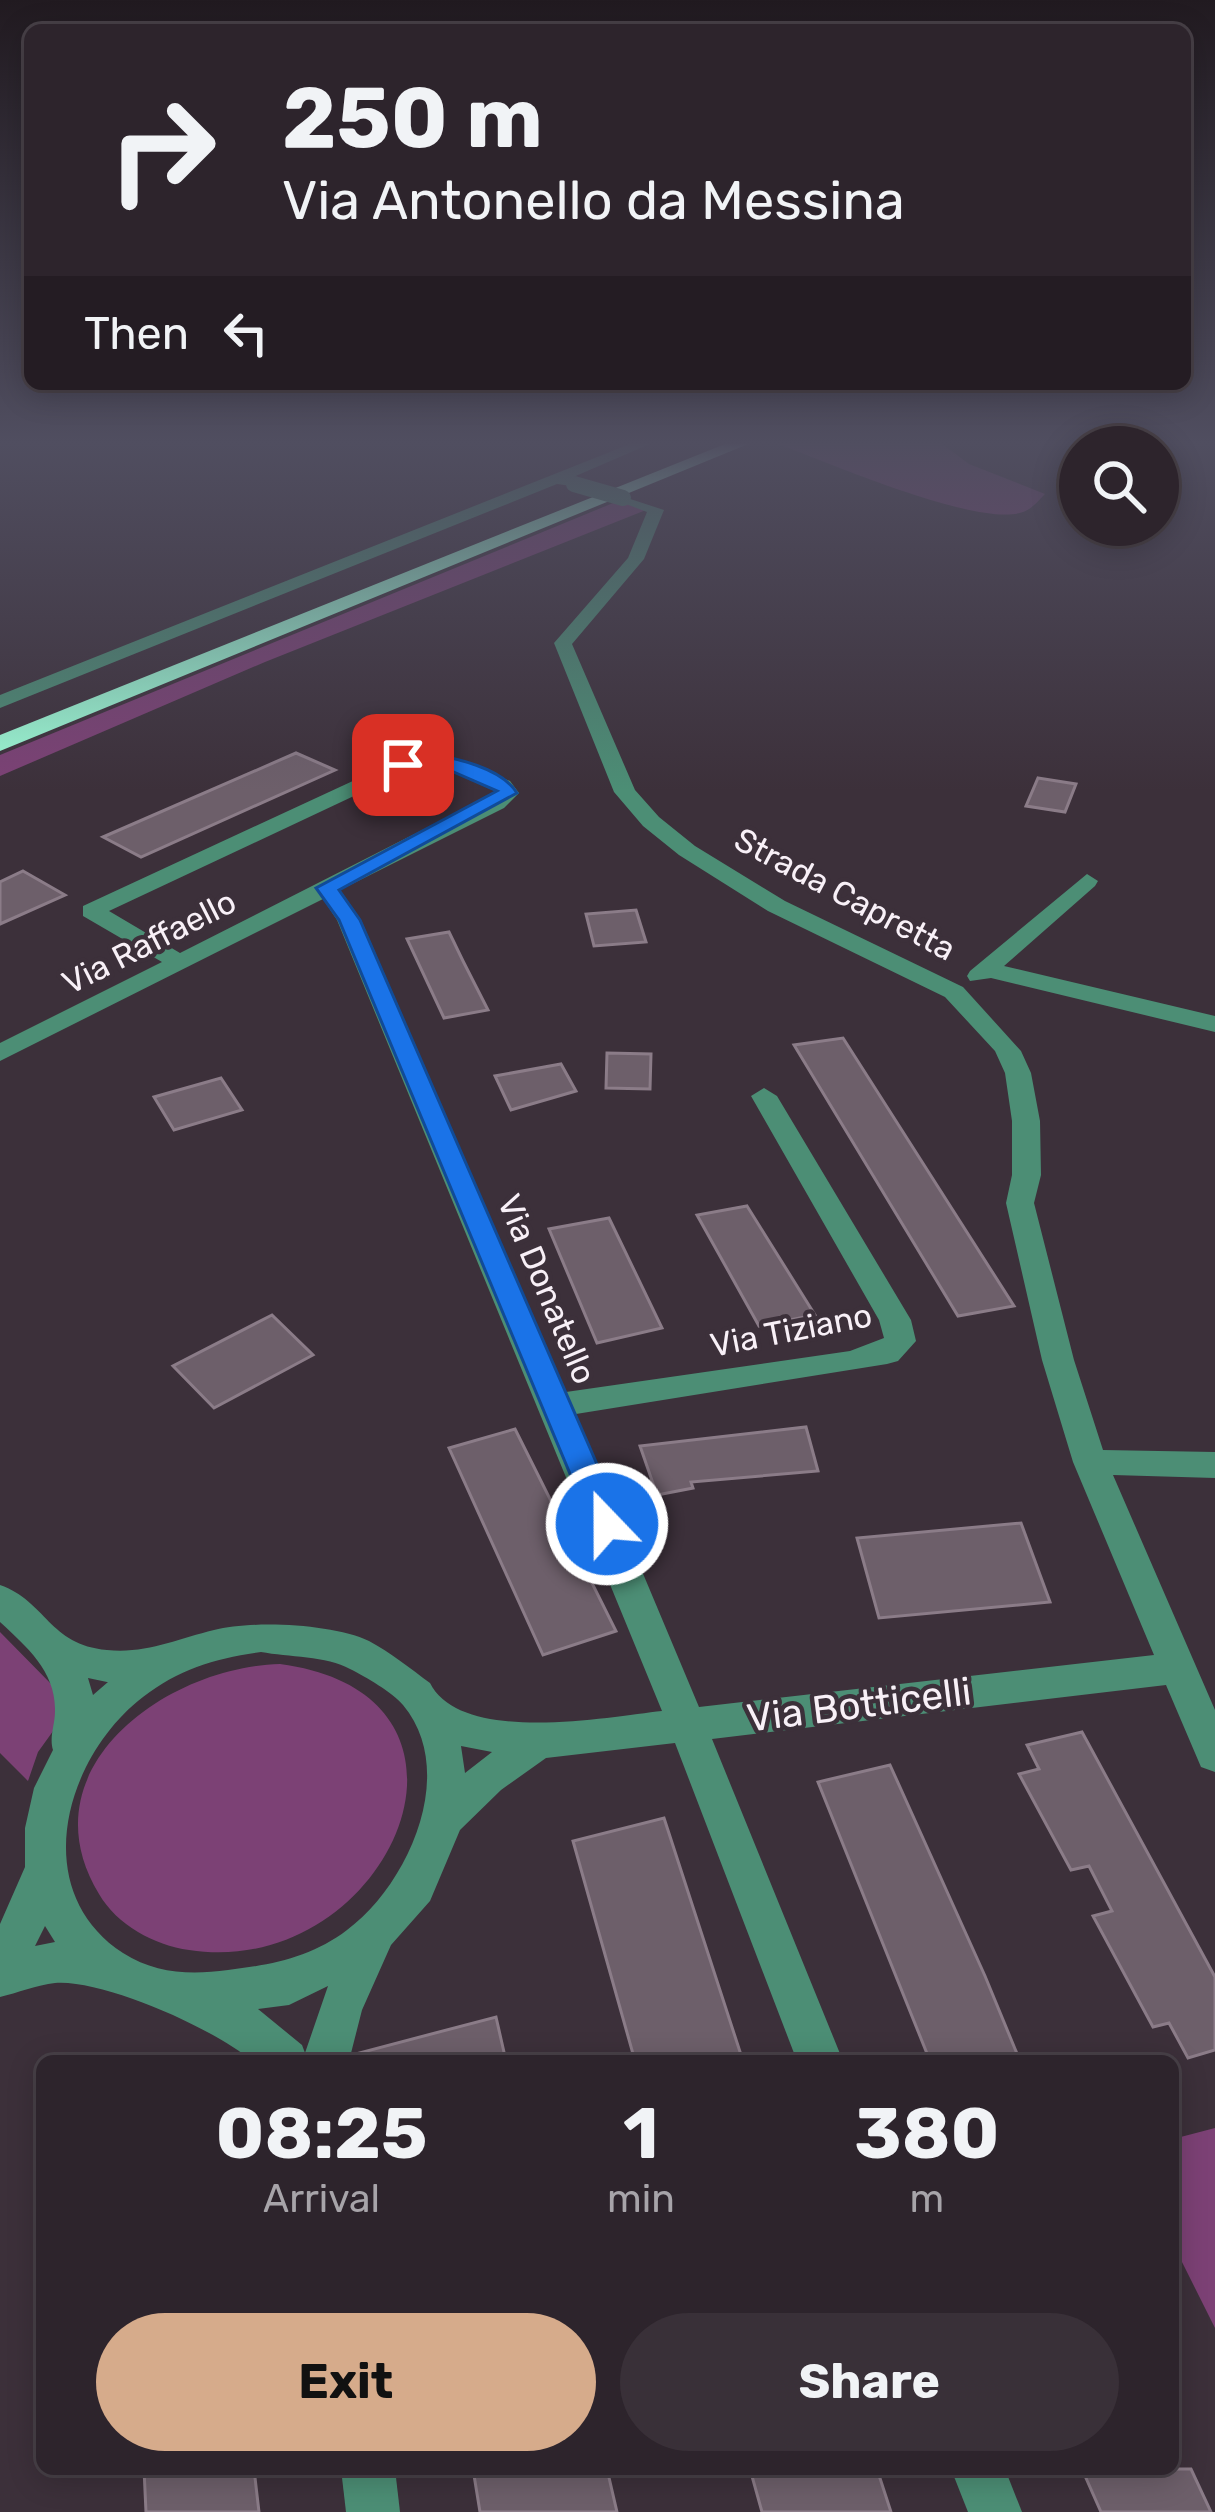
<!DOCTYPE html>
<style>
:root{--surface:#2d242c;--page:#393038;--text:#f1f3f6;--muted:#a7a4a9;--line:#484148;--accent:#d6ab8b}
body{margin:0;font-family:Rubik,sans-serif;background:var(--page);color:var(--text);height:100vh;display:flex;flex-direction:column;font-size:45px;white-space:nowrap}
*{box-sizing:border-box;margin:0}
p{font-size:39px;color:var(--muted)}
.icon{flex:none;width:66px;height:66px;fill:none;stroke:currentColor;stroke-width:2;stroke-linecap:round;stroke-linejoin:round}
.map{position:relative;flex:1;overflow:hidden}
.panel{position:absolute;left:36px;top:2055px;width:1143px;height:420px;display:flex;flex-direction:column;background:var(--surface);border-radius:18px;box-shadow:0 6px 30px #0003,0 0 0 3px var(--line)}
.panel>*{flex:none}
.top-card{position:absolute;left:24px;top:24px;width:1167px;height:366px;border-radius:18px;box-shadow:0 6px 30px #0003,0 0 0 3px var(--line);background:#2d242c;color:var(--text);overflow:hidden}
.buttons{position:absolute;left:1059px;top:426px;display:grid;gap:24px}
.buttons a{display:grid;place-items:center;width:120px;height:120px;border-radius:50%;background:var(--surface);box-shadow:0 6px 30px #0003,0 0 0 3px var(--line);font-size:60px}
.pin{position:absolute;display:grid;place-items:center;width:102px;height:102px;color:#fff;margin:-51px;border-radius:24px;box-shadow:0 6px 18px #0006}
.me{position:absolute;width:132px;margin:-66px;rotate:338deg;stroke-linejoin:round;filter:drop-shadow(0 0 9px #0008)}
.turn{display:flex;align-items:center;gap:42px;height:252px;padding:0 60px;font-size:54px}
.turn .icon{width:156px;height:156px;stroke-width:2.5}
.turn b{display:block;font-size:84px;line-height:102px}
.then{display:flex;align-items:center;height:114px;padding:0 60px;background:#0003;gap:24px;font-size:45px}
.eta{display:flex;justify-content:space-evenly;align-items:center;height:204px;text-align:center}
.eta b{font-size:72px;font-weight:700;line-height:84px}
.button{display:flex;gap:24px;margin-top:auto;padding:24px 60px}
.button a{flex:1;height:138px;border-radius:72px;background:var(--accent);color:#111;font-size:48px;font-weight:700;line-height:138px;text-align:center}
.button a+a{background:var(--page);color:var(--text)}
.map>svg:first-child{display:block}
.green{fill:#7c4175}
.building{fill:#6d5f6a;stroke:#8b7c88;stroke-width:3}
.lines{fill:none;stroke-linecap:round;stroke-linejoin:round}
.minor{fill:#4c8e75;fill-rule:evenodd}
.highway{fill:#9efed8;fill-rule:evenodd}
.minor-bridge{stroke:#4c8e75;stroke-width:16}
.route{fill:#1a73e8;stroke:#114b97;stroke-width:3}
.labels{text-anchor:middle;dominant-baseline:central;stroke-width:9;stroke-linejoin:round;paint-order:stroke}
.street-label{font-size:33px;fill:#f8f0f7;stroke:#3c303a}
.near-street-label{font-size:39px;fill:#f8f0f7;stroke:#3c303a}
</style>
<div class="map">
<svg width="1215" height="2512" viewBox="0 0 1215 2512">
<rect width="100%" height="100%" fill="#3c303a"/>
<!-- green -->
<g class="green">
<path d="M768,440H937L969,464L1045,494C1039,500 1032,509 1023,512C979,529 817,458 768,440Z"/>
<path d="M618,501L646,510L265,662L0,776V755Z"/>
<path d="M0,1632L56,1689V1727L38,1752L28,1781L0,1753Z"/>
<path d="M280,1664C516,1695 387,1981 189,1950C154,1945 117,1925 99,1894C24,1770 165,1667 280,1664Z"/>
<path d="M1215,2128V2328L1173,2244V2139Z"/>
</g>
<!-- building -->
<g class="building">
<path d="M296,753L335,770L141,857L103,837Z"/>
<path d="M1038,778L1076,784L1065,812L1026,806Z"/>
<path d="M23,871L65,895L0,924V882Z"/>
<path d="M636,910L646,942L594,946L586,914Z"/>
<path d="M449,932L463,961L488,1010L444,1018L407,939Z"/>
<path d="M843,1038L1014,1306L958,1316L794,1045Z"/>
<path d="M607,1053L651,1054L650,1089L606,1088Z"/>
<path d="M561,1064L576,1091L511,1110L495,1076Z"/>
<path d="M221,1078L242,1110L174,1130L154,1097Z"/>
<path d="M747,1206L815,1315L759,1326L697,1215Z"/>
<path d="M609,1218L662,1328L597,1343L549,1229Z"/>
<path d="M272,1315L313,1355L214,1408L173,1366Z"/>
<path d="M806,1427L818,1471L691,1482L693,1488L657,1495L640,1446Z"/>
<path d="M515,1429L616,1631L543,1655L449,1448Z"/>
<path d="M1021,1523L1050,1602L879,1618L857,1538Z"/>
<path d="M1082,1732L1215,1977V2050L1188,2058L1169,2023L1153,2027L1093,1916L1112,1911L1089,1866L1071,1870L1019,1774L1039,1769L1027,1745Z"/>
<path d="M890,1765L985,1976L1020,2061H930L818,1782Z"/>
<path d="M664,1818L743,2061H635L573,1841Z"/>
<path d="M496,2017L506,2061H360L359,2053Z"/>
<path d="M144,2469H254L259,2512H146Z"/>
<path d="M473,2469H607L617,2512H480Z"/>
<path d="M750,2469H877L891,2512H762Z"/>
<path d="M1082,2469H1191L1211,2512H1101Z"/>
</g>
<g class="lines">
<!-- minor -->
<g class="minor">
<path d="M640,440H659L571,478L579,481V487L557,484L0,708V695Z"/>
<path d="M618,495L664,510L644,559L572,644L635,790L659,817L695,846L785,901L963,987L1021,1051L1031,1073L1040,1121L1041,1175L1034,1203L1074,1360L1103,1450L1215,1452V1478L1113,1475L1215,1710V1772L1201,1767L1166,1685L712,1739L843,2061H797L675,1743L546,1758L501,1790L460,1830L430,1901L391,1945L362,2010L349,2061H252C215,2029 103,1979 55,1983C37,1985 17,1993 0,1997V1924L25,1867V1828L34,1788L53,1750C49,1737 55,1725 55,1711C56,1672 27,1647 0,1622V1585C46,1601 49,1645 107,1650C146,1654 177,1639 214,1630C253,1620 333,1624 369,1641C390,1652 411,1669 430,1683C461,1745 607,1717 662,1711L337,920L323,899L0,1061V1043L162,962L83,916V906L396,761L453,758L510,781L519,793L504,808L340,890L361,920L566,1392L850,1351L884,1338L879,1320L751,1096L764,1088L777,1096L911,1320L916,1341L898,1361L887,1364L576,1414L699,1707L1154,1655L1073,1462L1042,1360L1006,1203L1012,1175V1121L1005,1073L995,1051L945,997L768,911L679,855L643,826L614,792L554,643L628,558L647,512L618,501ZM444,768L497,792L180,953L109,911L407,771ZM261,1652C288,1657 327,1656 350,1669C366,1677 392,1692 403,1705C459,1772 408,1885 347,1930C312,1957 271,1965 228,1970C191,1975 156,1974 123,1953C27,1890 65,1757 143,1697C179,1669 217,1658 261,1652ZM88,1678L107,1682H108L93,1695ZM461,1746L492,1752L465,1773ZM45,1926L55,1942L35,1946ZM328,1986L305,2053L302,2045L258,2009L289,2005Z"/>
<path d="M1087,874L1098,881L1095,886L1004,966L1215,1016V1032L991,978L970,981L967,976L970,971Z"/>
<path d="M341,2469H395L400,2512H346Z"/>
<path d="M951,2469H1005L1022,2512H968Z"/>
</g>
<!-- highway -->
<path class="highway" d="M735,440H758L0,751V735Z"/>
<!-- minor-bridge -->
<path class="minor-bridge" d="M574,484L623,498"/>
</g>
<!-- sky -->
<linearGradient id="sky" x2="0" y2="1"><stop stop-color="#211a20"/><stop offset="0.56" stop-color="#504e60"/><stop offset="1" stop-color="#504e60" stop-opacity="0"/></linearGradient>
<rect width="1215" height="791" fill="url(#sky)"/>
<!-- route -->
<path class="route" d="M426,754C454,757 502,768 517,793L339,890L360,920L623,1524L618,1533L607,1537L596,1533L591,1524L339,920L316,888L497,791L442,767L403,771L393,765Z"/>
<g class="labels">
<!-- street labels -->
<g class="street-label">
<text transform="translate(845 894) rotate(28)">Strada Capretta</text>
<text transform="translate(149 942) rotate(-27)">Via Raffaello</text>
<text transform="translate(547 1289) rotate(67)">Via Donatello</text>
<text transform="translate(791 1330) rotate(-11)">Via Tiziano</text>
</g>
<!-- near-street labels -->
<g class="near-street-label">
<text transform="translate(859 1705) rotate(-7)">Via Botticelli</text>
</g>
</g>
</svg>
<div class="buttons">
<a><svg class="icon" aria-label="search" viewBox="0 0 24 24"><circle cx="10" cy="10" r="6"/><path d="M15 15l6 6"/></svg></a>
</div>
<div class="pin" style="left:403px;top:765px;background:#d93025"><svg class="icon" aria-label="arrive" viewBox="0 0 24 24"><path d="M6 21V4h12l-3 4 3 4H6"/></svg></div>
<svg class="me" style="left:607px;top:1524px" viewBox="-20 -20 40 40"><circle r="17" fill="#1a73e8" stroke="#fff" stroke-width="3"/><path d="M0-11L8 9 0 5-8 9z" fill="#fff"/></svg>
<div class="top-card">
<div class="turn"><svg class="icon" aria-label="right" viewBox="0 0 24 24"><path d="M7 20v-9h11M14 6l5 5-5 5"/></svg><div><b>250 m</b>Via Antonello da Messina</div></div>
<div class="then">Then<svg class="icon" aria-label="left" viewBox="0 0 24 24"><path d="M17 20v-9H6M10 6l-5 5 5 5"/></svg></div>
</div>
<section class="panel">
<div class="eta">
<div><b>08:25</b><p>Arrival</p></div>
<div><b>1</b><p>min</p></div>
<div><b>380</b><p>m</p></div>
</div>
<div class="button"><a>Exit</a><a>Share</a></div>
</section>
</div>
